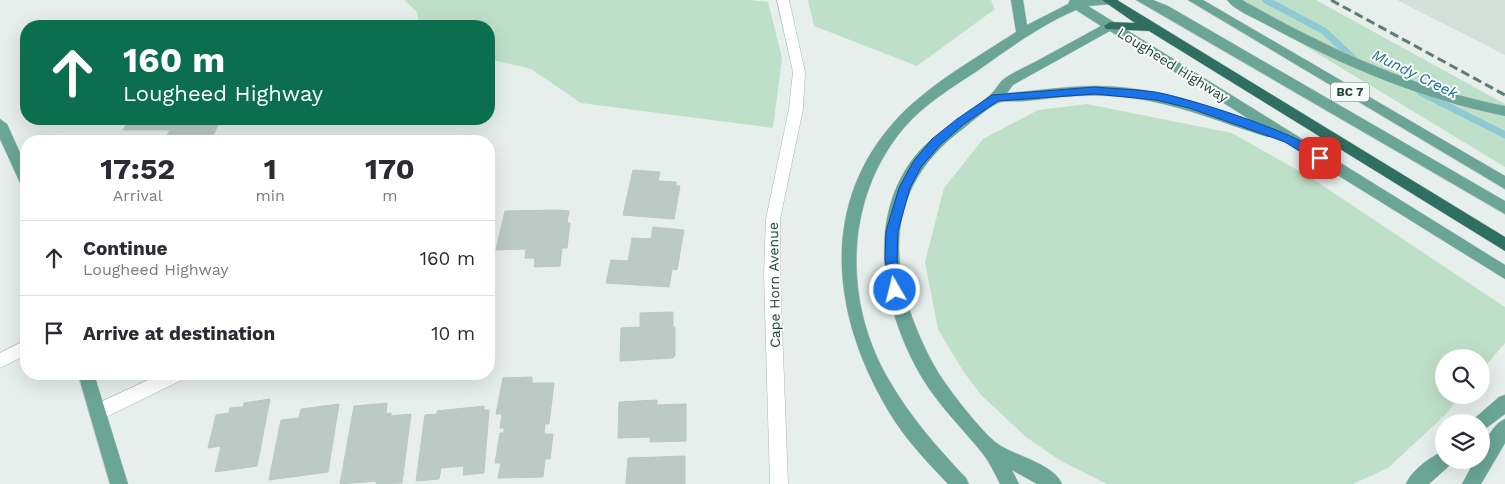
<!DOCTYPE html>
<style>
:root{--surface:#fff;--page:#f7f7f7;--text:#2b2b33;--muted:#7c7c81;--line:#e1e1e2}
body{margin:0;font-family:"Work Sans",sans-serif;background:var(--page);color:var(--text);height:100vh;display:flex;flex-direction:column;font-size:19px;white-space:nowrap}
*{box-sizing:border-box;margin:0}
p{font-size:16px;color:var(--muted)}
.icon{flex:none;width:28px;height:28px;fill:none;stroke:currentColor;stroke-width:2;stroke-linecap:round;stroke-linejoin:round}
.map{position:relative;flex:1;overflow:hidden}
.panel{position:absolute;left:20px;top:135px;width:475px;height:245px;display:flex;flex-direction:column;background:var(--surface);border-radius:20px;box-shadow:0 5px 20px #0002}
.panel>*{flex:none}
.hud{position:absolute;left:20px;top:20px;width:475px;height:105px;border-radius:20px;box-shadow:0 5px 20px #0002;background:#0b6e4f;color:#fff;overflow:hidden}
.tools{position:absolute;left:1435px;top:349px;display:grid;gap:10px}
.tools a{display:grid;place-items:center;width:55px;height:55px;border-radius:50%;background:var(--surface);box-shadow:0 5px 20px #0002;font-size:25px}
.pin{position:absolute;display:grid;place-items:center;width:42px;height:42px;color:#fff;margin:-21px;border-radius:10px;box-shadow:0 2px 8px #0006}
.me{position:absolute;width:55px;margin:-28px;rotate:352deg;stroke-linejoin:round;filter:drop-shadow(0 0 4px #0008)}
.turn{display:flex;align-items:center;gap:18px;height:105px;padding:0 20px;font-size:22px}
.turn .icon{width:65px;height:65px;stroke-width:2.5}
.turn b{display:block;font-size:35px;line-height:42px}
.eta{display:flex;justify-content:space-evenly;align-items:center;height:85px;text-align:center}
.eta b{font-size:30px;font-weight:700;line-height:35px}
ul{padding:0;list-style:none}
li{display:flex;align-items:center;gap:15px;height:75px;padding:0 20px;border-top:1px solid var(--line)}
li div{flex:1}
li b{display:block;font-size:19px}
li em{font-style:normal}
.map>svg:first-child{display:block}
.built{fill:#d4dfda}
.green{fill:#bfe0c8}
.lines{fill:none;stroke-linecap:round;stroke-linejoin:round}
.stream{stroke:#8ec9d4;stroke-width:7}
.building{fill:#bbcac4;stroke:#b8c9c2}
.minor-casing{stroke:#a8b8b2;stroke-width:1}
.major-casing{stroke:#c2cac8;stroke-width:1}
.highway-casing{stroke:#c2cac8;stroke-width:1}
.minor{fill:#fff;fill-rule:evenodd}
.major{fill:#6aa596;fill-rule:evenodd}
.highway{fill:#2f6f62;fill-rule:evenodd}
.rail{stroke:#5f7d75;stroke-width:3;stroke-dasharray:9 4.5;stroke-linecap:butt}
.route{fill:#1a73e8;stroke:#114b97}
.labels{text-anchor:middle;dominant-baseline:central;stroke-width:4;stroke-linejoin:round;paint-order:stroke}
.shield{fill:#f7fbf9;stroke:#637a73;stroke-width:1}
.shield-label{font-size:12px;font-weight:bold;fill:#24423a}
.street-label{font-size:14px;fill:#24423a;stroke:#f7fbf9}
.water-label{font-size:15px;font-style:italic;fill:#1c6f80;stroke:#f7fbf9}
</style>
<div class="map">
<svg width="1505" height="484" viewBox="0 0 1505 484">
<rect width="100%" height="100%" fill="#e6efeb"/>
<!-- built -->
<path class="built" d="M1397,0H1505V55Z"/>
<!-- green -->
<g class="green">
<path d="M404,0H751L768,2L782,58L773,128L581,103L531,69L489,59V26H420L417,12Z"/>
<path d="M808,0H991L995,9L917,66L814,26Z"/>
<path d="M1229,0H1316L1505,104V167Z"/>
<path d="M1087,104L1232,133L1313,179L1505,307V343L1481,371V358H1444V395H1461L1445,415L1388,468L1353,484H1107L1061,461L1026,437L981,395L963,371L938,329L925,262L944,188L983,139L1038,110Z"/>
</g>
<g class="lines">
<!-- stream -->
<g class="stream">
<path d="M1266,0L1324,31L1354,59"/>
<path d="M1420,92L1505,135"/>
</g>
</g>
<!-- building -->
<g class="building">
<path d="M130,119H221L210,141H164L170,130H123Z"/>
<path d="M633,170L660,172L658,181L676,182V186H680L674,219L623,215Z"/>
<path d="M556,210L569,211L567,223H570L567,248H562L560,266L534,267L535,258H525L526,249L496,250L505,211Z"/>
<path d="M653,227L684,230L677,270L672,269L669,287L606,283L611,260L628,261L632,238L651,239Z"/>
<path d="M673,312V327H675V355L673,358L620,361L621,328L640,327V313Z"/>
<path d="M532,377V383H554L549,424H545L544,434H553L550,459H545L543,477L498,478L501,463H495L500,433H504V428H500L502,414H496L503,378Z"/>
<path d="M270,399L257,466L215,472L221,446L208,448L216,415L229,413L230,408L243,407L244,403Z"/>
<path d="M657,400V405L686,404V441L650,442V437L618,438L619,402Z"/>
<path d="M387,403L386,414L391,413V416L411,414L402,483L376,484L377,481L340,484L354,406Z"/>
<path d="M339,404L328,472L269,480L281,420L299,418L301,409Z"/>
<path d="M484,406V410H489L484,473L463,475L464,466L441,468L439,479L416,481L425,415L437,414V411Z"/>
<path d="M685,456V484H626L628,458Z"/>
</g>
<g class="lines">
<!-- minor casing -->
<g class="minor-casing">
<g id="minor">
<path d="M777,0H789L805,72L803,109L780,219V274L788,484H770L764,274L766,219L789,109L793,72Z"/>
<path d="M26,340V355L0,368V353Z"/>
<path d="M161,374H186L184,379L104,418L98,420L92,418L89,412L92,406Z"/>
</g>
</g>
<!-- major casing -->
<g class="major-casing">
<g id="major">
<path d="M1011,0H1023L1027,25L1068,4L1070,0H1119L1113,4L1088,6L1505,265V279L1273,135L1268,137C1215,121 1165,98 1109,96C1081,94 1053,98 1025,101C1017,102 1005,100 998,103C986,109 974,120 964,128C877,191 888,282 935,367C944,384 983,434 998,444C1015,456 1054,464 1062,484H1037L1012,470L1019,484H1000C995,474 990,463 983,454C964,430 941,408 924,381C885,317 864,226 912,160C933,132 965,118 990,95C996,90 999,82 1005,78C1014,72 1025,67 1035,62C1057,50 1079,38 1101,26L1076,10C1041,25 1011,47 980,69C953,87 924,104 903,129C844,200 843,302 889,380C910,417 937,447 966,478L969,484H948C930,465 911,445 896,423C835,329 814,212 894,122C926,86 976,58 1016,32ZM1110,31L1252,121C1202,103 1150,86 1095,86C1066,86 1037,91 1007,93L1013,85Z"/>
<path d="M1136,0H1153L1168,6L1505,201V214Z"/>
<path d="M1188,0H1203L1505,176V189Z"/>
<path d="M1227,0H1242C1326,47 1410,87 1505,106V116C1421,99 1345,67 1269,26C1257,19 1235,11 1227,0Z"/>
<path d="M0,119L7,124L26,166V186L21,185L0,139Z"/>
<path d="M78,374H94L128,484H110Z"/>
<path d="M1505,395V414L1481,432V422H1473L1475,418L1499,397Z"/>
<path d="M1505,419V443L1481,484H1462L1475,460H1481C1481,447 1492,424 1505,419Z"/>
<path d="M1444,451V460H1452L1450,465L1429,484H1406C1411,471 1431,456 1444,451Z"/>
</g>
</g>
<!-- highway casing -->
<g class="highway-casing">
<path id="highway" d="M1102,0H1117L1505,237V251L1149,31L1106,29L1104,26L1110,22L1135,23Z"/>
</g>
<!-- minor -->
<use href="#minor" class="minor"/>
<!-- major -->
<use href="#major" class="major"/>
<!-- highway -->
<use href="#highway" class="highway"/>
<!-- rail -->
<path class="rail" d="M1331,0L1505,95"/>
</g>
<!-- route -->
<path class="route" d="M1095,87C1115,89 1135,89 1155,92C1185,97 1311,136 1325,158L1320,162L1316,161L1285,142L1189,108L1156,100L1095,94L998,101L964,124L940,145L921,167L910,188L898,231L897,260L901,290L895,295L891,294L885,260L886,231L899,188L913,162L932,139L957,119L992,95Z"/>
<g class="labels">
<!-- shield labels -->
<rect class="shield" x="1331" y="82.5" width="38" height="19" rx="4"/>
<g class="shield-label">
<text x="1350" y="92">BC 7</text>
</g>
<!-- street labels -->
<g class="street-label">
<text transform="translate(1173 65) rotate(32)">Lougheed Highway</text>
<text transform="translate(774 285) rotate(-91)">Cape Horn Avenue</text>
</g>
<!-- water labels -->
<g class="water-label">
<text transform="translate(1415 74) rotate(26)">Mundy Creek</text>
</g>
</g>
</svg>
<div class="tools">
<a><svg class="icon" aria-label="search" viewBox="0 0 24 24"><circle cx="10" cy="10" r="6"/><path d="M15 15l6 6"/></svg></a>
<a><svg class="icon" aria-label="layers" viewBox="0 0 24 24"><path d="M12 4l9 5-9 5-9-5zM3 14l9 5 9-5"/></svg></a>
</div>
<div class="pin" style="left:1320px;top:158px;background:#d93025"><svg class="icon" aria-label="arrive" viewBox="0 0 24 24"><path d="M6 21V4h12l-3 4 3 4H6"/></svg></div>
<svg class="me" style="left:895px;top:290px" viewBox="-20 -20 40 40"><circle r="17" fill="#1a73e8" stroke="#fff" stroke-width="3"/><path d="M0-11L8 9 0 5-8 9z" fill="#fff"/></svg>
<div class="hud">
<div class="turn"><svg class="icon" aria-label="ahead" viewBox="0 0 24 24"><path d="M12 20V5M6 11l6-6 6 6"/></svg><div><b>160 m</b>Lougheed Highway</div></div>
</div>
<section class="panel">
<div class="eta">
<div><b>17:52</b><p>Arrival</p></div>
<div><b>1</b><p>min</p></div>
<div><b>170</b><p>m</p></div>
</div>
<ul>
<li><svg class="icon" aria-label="ahead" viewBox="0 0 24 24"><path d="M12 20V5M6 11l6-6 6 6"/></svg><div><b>Continue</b><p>Lougheed Highway</p></div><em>160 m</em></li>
<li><svg class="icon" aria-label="arrive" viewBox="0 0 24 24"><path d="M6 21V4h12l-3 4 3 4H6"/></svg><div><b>Arrive at destination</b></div><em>10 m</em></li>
</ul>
</section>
</div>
